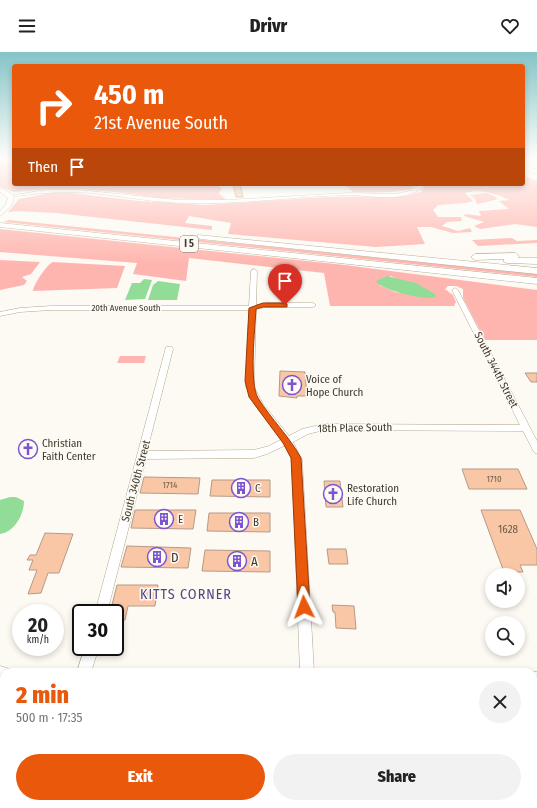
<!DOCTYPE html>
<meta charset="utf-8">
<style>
:root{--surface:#fff;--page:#f2f2f2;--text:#222;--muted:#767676;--accent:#ea580c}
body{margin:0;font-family:"Fira Sans Condensed",sans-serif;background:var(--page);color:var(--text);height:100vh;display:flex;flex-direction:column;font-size:15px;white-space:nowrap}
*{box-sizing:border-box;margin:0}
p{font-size:13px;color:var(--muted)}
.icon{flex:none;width:22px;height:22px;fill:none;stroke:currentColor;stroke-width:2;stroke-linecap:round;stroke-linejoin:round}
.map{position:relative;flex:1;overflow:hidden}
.side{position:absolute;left:0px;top:616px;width:537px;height:140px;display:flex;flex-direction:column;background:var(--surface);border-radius:12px 12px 0 0;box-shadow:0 2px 6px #0003}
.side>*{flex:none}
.banner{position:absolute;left:12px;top:12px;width:513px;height:122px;border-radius:4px;box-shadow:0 2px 6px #0003;background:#ea580c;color:#fff;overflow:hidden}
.fabs{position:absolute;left:485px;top:516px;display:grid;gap:8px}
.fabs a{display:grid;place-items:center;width:40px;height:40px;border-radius:50%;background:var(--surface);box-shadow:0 2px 6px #0003;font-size:20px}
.speed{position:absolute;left:12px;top:552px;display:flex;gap:8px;font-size:20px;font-weight:700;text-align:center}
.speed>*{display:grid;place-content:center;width:52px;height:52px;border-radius:50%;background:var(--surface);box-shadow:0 2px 6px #0003;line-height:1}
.speed small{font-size:10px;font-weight:400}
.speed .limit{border:2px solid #111;border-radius:6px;background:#fff;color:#111}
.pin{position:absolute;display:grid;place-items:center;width:34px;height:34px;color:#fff;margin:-41px -17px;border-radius:50% 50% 50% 0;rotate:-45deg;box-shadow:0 0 4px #0007}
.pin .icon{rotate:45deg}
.me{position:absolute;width:44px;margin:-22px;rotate:357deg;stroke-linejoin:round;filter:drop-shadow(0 0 3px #0008)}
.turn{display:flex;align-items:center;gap:14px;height:84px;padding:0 16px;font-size:18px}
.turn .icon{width:52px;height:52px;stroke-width:2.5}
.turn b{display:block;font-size:28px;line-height:34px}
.then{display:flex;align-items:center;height:38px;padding:0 16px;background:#0003;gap:8px;font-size:15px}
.round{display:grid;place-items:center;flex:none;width:42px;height:42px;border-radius:21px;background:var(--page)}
.headline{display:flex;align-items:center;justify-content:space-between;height:68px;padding:0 16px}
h1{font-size:24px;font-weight:800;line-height:30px;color:var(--accent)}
.primary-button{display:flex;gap:8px;margin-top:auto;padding:8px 16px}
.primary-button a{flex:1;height:46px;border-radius:24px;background:var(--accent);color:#fff;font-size:16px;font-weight:800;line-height:46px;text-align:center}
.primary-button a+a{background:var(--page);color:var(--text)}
header{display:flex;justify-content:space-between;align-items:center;height:52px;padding:0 16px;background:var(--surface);font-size:18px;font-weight:800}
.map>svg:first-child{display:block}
.green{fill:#ffb5af;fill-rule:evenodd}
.water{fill:#91dc96}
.building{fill:#fac7a6;stroke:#b69a87}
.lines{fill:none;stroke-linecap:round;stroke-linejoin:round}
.minor-casing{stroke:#b4a689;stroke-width:1}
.major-casing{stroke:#b4a689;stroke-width:1}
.highway-casing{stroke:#b4a689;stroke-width:1}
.minor{fill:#fff;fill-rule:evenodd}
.major{fill:#fff;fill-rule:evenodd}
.highway{fill:#fff;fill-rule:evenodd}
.route{fill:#ea580c;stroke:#983908}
.labels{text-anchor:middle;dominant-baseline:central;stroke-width:3;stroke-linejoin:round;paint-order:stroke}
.far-street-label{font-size:9px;fill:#3f392d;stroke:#fdfaf4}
.number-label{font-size:9px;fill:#6e5c4b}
.shield{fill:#fdfaf4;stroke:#787369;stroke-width:1}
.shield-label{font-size:10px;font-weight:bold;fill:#3f392d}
.street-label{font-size:11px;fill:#3f392d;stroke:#fdfaf4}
.poi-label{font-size:11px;fill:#3f392d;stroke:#fdfaf4;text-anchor:start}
.near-number-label{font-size:11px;fill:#6e5c4b}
.near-poi-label{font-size:13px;fill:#3f392d;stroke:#fdfaf4;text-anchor:start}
.near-neighbourhood-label{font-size:14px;letter-spacing:1px;fill:#544582;stroke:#fdfaf4}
</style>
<header><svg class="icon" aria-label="menu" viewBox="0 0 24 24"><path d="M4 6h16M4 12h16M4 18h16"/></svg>Drivr<svg class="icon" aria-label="heart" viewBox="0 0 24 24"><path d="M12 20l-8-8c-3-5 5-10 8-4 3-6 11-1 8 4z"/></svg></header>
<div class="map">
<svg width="537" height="756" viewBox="0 0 537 756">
<rect width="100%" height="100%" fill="#fdfaf4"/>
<!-- green -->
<g class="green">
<path d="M0,107H14V132H62L85,134L99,132H215L222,136L219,141L226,148L159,146L115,140L78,137H47L14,140L0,135Z"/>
<path d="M523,124L537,129V175L515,172L480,177L474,174L484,170L464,164L465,162L481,164L479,159L509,157L499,149L510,148C496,142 480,136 465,141L473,149L466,151L438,153L433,158L438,165H461L462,169L447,170L442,174L458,179L470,176L472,180L453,181L431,175H417L425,192L376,195L228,182L231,171L189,164L185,171L212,174V178L56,161L20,159L8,160L19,147L50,141H72L139,149L205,153L327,145L405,144L421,140L426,132H523Z"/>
<path d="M344,132H415L412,137C393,141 373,141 353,140Z"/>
<path d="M486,141L494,144L498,147L478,152L476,151V148L470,143Z"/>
<path d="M9,168L537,222V225L3,170Z"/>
<path d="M0,177L345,213L537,238V288H485L463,246V237L456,234H448L445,237L453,243L456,250L454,254H330L324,221L189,206L186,229L133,222L137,211L0,200ZM391,224L397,227L434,246L395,240L379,233Z"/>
<path d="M512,186L517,189L537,188V191L478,194L472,188Z"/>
<path d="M0,208L40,210L31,222L22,225L27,229L24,233L0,238Z"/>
<path d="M53,210L125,214L117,236L33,239C33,233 47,212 53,210Z"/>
<path d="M120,304H146L144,311H117Z"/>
<path d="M0,674L4,675V752H57L56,756H0Z"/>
</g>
<!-- water -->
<g class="water">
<path d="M387,224L416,231L435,242L436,245C425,249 387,239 377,231L376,229Z"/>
<path d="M144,227L152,228L145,247L125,248L132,231H140Z"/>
<path d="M158,229L180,232L177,248H148L153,233Z"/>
<path d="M10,445H16L24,449C24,463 14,480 0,482V448Z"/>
</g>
<!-- building -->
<g class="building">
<path d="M233,132H240L243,145H236Z"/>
<path d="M280,319L305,320L307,344H297V346L279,344Z"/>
<path d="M525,321H537V330H531Z"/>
<path d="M462,417H518L527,437H469Z"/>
<path d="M144,425L200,426L198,442L140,441Z"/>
<path d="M212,428H270V445L210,444Z"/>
<path d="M324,429H340L343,455H326Z"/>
<path d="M135,458H196L193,477L131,476Z"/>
<path d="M481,458H520L537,497V513H520L523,520H504Z"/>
<path d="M209,461H270V480L207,479Z"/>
<path d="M45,481L73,482L59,521H48L41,541L28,542L37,518H29L33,508H27L30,503H36Z"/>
<path d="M127,494L191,496L188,516L121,515Z"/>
<path d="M327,497H346L348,512H329Z"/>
<path d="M205,498L270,499V520L202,519Z"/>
<path d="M117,533H158L155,554H128L125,568H115V561H110Z"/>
<path d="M332,553L354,554L356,577L336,576L335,560H333Z"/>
</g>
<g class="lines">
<!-- minor casing -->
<g class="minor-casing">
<g id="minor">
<path d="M420,132H424V134C404,152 372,143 348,143C295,144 242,153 188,151C155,151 124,144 91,141C64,139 37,141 10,145L8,144L45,138H80L177,148H228L348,141L397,142L413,138Z"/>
<path d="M254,217L257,219L256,253L267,251H313L316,253L313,255H267L256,257L254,335L263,352L289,384L302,377L324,372L520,373L452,238L455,236L458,238L537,389V402L534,400L523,379L324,378L308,382L293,390L302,408L314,620H300L292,408L286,393L267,402L254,406L146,407L107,561H95L166,295H172L173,297L147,399L254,398L269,394L282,387L257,356L246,335L249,258H51L20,260L0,264V260L20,256L51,254H249L251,219Z"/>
<path d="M85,595H99L91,620H77Z"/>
<path d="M138,752H154L153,756H137Z"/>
</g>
</g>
<!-- major casing -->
<g class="major-casing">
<g id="major">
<path d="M0,136L10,141L14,146L11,154L0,164V159L6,152L8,146L0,140Z"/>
<path d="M0,614L10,617L11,620H4V631L0,630Z"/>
<path d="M532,620H537V636H533Z"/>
<path d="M0,644L4,645V663L0,662Z"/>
<path d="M256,752H282L284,756H258Z"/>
<path d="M333,752H359L361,756H335Z"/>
</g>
</g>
<!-- highway casing -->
<g class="highway-casing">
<g id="highway">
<path d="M523,113L537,118V122L523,117Z"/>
<path d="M0,171L537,226V232L0,175Z"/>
<path d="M198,183L537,216V222L201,187L197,185Z"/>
<path d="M515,201L519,204L518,206H537V212L507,211L504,210V207L475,208L471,205L475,202Z"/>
</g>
</g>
<!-- minor -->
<use href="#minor" class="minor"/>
<!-- major -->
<use href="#major" class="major"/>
<!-- highway -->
<use href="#highway" class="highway"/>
</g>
<!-- sky -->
<linearGradient id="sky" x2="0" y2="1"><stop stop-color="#85c4c7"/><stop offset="0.5" stop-color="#fefdfa"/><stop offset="1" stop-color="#fefdfa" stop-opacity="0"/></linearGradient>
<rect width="537" height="213" fill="url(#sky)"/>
<!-- route -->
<path class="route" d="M285,251L287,252V255H263L256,257C255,277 249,330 258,346C271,367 289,384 301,406L310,555L308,560L304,561L300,560L298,555L291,406L283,391L249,345L245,329L249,256L263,251Z"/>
<!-- icons -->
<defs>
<g id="church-ring" transform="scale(1)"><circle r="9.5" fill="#fdfaf4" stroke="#7b56d0" stroke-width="1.5"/><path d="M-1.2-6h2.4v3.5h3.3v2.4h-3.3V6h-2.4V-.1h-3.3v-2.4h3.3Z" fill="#7b56d0"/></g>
<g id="building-ring" transform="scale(1)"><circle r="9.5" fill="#fdfaf4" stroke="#7b56d0" stroke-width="1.5"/><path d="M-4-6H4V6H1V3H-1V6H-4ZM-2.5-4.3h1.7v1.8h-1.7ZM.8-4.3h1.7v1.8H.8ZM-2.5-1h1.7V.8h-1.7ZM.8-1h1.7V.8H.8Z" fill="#7b56d0"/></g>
</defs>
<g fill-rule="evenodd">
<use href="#church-ring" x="292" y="333"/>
<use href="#church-ring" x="28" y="397"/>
<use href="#building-ring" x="241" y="436"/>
<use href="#church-ring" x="333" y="442"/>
<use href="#building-ring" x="164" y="467"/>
<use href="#building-ring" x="239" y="470"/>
<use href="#building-ring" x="157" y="505"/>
<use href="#building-ring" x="237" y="509"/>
</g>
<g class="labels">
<!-- far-street labels -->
<g class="far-street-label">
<text x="126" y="256">20th Avenue South</text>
</g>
<!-- number labels -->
<g class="number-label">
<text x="494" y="427">1710</text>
<text x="170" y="433">1714</text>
</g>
<!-- shield labels -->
<rect class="shield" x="180" y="184" width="18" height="16" rx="3"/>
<g class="shield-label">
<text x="189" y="192">I 5</text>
</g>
<!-- street labels -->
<g class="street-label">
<text transform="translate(496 318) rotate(63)">South 344th Street</text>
<text transform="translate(355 376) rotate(-1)">18th Place South</text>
<text transform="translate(136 429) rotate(-75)">South 340th Street</text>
</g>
<!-- poi labels -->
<g class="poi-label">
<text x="306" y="327">Voice of<tspan x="306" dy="13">Hope Church</tspan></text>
<text x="42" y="391">Christian<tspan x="42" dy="13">Faith Center</tspan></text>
<text x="255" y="436">C</text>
<text x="347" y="436">Restoration<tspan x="347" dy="13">Life Church</tspan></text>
<text x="178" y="467">E</text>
<text x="253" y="470">B</text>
</g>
<!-- near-number labels -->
<g class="near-number-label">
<text x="508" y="477">1628</text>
</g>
<!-- near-poi labels -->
<g class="near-poi-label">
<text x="171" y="505">D</text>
<text x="251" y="509">A</text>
</g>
<!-- near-neighbourhood labels -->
<g class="near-neighbourhood-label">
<text x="186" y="542">KITTS CORNER</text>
</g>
</g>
</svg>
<div class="fabs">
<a><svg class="icon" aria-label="sound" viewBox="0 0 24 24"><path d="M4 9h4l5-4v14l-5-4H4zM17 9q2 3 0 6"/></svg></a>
<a><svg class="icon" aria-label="search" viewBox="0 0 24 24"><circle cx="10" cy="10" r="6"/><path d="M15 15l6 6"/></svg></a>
</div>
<div class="speed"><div>20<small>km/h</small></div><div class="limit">30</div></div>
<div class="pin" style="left:285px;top:253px;background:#d93025"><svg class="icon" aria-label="arrive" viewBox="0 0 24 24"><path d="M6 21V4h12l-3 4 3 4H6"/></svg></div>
<svg class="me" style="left:304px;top:555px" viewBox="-20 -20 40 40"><path d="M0-17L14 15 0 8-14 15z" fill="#ea580c" stroke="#fff" stroke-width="4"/></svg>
<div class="banner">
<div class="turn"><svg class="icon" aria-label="right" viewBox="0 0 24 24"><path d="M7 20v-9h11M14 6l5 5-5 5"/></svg><div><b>450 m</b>21st Avenue South</div></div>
<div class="then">Then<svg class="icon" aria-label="arrive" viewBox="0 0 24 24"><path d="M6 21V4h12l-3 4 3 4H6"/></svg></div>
</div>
<section class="side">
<div class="headline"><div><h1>2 min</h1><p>500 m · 17:35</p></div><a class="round"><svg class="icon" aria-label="close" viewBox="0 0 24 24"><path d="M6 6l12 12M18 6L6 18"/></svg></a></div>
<div class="primary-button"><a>Exit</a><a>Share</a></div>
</section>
</div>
